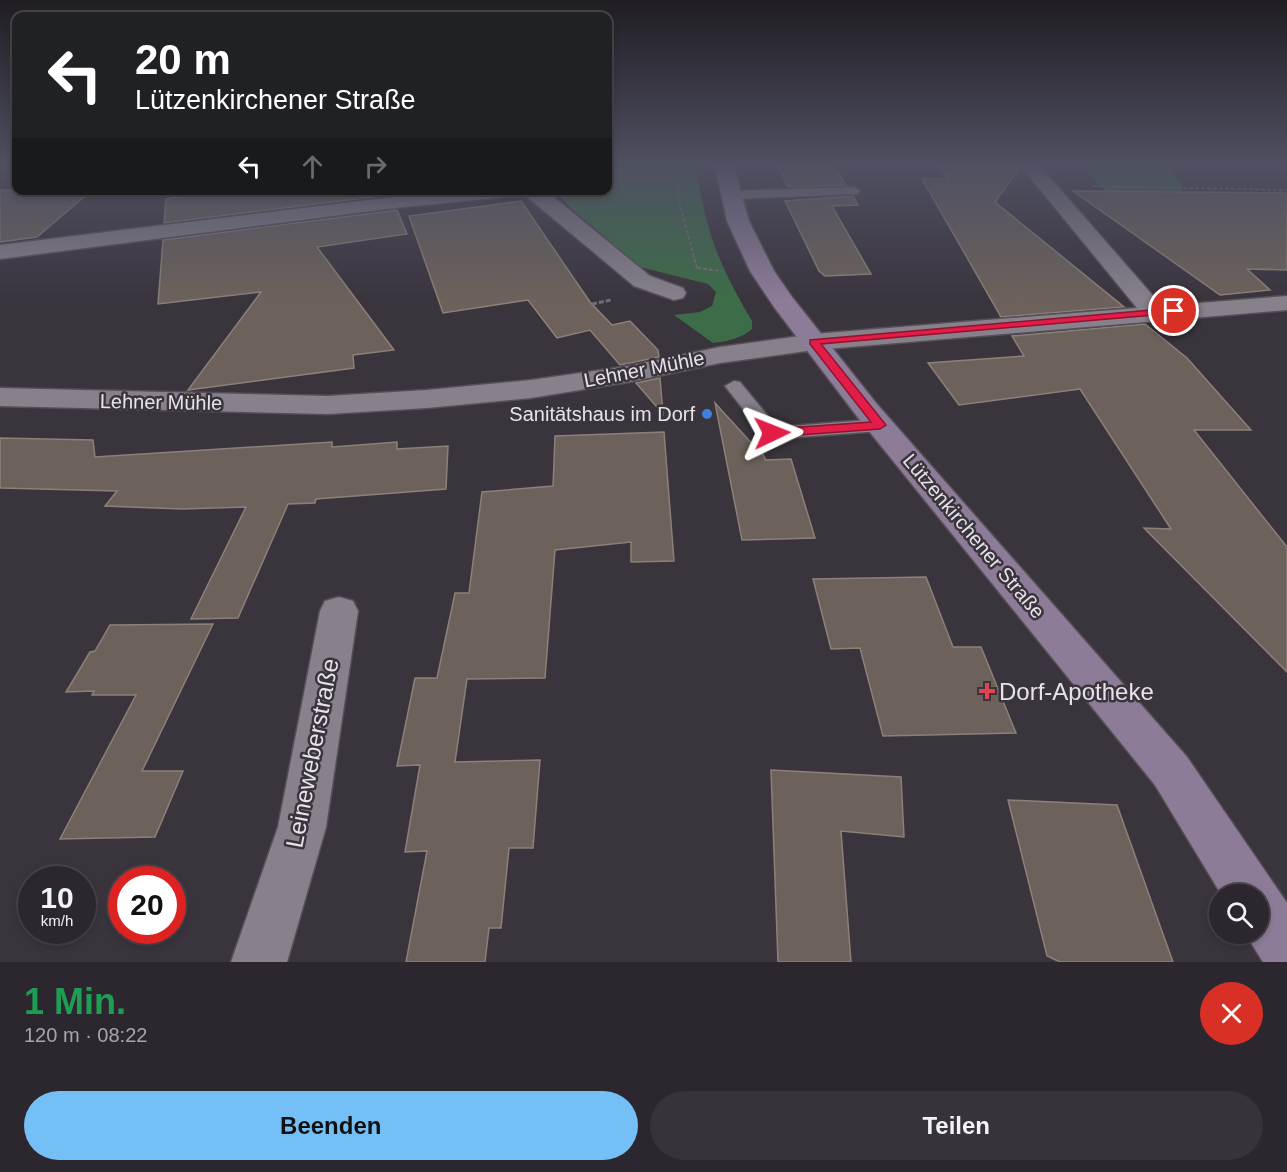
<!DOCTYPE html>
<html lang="de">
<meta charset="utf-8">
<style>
:root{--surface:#2c272e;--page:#38333a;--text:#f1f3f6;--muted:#a6a5aa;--line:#48444a;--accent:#74c0f6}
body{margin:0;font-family:Arial,sans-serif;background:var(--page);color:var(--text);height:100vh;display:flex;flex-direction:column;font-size:22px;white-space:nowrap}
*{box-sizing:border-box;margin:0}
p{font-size:20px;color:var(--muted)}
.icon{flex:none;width:33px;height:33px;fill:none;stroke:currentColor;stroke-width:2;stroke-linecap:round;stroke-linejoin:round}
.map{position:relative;height:962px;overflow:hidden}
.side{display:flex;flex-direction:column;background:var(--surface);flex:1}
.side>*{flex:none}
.top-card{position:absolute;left:12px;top:12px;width:600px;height:183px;border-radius:12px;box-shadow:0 3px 9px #0003,0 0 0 2px var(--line);background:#202124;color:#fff;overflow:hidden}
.tools{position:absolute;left:1209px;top:884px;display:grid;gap:12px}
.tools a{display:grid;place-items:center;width:60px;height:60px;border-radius:50%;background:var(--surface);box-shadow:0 3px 9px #0003,0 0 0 2px var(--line);font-size:30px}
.speed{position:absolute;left:18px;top:866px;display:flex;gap:12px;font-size:30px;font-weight:700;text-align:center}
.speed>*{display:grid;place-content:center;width:78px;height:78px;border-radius:50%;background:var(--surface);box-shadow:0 3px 9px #0003,0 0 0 2px var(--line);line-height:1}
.speed small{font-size:15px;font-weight:400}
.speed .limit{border:9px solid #d22;background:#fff;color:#111}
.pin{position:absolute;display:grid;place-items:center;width:51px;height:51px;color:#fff;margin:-26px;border:3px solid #fff;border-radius:50%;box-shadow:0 2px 6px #0007}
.me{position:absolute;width:66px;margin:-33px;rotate:88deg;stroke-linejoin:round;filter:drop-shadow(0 0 4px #0008)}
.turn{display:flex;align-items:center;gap:21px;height:126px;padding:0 24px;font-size:27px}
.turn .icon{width:78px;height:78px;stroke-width:2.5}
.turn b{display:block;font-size:42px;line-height:51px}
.lanes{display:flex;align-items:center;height:57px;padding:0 24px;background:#0003;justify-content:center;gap:30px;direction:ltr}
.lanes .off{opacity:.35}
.round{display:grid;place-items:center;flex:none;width:63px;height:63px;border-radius:32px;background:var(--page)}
.head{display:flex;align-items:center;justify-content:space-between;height:102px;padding:0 24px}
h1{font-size:36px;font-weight:700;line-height:45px;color:#1e9e55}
.cta{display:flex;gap:12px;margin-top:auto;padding:12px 24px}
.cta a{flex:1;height:69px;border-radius:36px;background:var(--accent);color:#111;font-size:24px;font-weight:700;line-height:69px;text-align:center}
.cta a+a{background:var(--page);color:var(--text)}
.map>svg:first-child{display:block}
.green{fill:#3c6d48}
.building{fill:#6c625b;stroke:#8b817a;stroke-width:1.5}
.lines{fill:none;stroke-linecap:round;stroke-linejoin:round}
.service-casing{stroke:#555057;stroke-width:3}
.minor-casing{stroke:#555057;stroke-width:3}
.secondary-casing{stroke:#555057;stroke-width:3}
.path-far1{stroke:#746e76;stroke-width:2;stroke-dasharray:4 2;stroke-linecap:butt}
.path{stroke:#746e76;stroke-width:3;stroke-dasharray:5 2;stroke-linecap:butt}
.service{fill:#88818b;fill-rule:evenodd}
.minor{fill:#88818b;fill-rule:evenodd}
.secondary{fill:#8c7c98;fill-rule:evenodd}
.route{fill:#e11d48;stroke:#92132f;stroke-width:1.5}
.shop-dot{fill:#3f7fe0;stroke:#3a343d;stroke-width:2}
.health-dot{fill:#e0444e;stroke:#3a343d;stroke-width:2}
.labels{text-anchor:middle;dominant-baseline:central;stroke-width:5;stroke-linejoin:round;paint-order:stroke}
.street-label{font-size:20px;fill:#e7e3e9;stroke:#3a343d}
.poi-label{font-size:20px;fill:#e7e3e9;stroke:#3a343d;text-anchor:end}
.near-poi-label{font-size:24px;fill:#e7e3e9;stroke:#3a343d;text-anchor:start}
.near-street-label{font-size:24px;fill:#e7e3e9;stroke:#3a343d}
</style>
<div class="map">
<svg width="1287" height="962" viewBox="0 0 1287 962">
<rect width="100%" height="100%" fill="#3a343d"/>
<!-- green -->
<g class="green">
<path d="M608,165H696C705,231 719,265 752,321V329C740,339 728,341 713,343L674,315L700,312L712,306L716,292L708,284L640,267L573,210L554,191L608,190Z"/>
<path d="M1084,165H1163L1182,183V191L1219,220L1135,219L1094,180Z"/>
</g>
<!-- building -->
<g class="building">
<path d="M778,165H833L846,185L788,187Z"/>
<path d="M940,167L1020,168L995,202L1124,307L1001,317L922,179H948Z"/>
<path d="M0,190H92L37,237L0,242Z"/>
<path d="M228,190H388L390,195L164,223L166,199Z"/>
<path d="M1073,191L1287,193V270L1247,269L1270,290L1220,295Z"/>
<path d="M853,196L858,205L832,206L871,274L825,276L819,271L785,201Z"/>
<path d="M521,201L590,302L612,325L630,321L658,350L659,357L620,365L590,330L557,338L528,300L443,313L409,216Z"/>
<path d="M397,210L407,234L317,247L394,350L353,355L354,368L188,390L261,292L158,304L163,240Z"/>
<path d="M1145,324L1187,358L1251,430H1194L1287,547V672L1144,528L1171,529L1080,389L959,405L928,363L1024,356L1012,336Z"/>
<path d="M660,378L663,414L636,383Z"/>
<path d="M715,403L755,447H759L766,460L791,459L815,538L742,540Z"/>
<path d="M664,432L674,561L631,562V542L555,550L545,678L467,679L455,762L540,760L533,848H509L501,928H489L485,962H406L427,851L405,852L420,765L397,766L415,678H437L455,593H469L482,492L553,486L555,436Z"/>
<path d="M0,438L93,440L95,457L332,442V447L397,442V449L448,446L446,489L316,499L315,503L288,504L238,618L191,619L246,507L182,509L105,506L117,491L0,488Z"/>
<path d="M926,577L953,647H981L1016,733L883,736L860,648L831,649L813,579Z"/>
<path d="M213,624L142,771H183L155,837L60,839L136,695H92L94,691L66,692L90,652L95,651L110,625Z"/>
<path d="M771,770L901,777L904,837L841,831L851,962H778Z"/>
<path d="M1008,800L1117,805L1173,962H1060L1047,956Z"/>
</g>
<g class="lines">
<!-- service casing -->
<g class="service-casing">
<g id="service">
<path d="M854,187L860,191L858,194L732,199L726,195L732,191Z"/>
<path d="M734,381L740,382L777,427L880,419L890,425L880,431L772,439L765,437L725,386Z"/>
</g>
</g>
<!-- minor casing -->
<g class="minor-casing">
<g id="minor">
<path d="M1020,165H1039L1162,306L1287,296V310L814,350L720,363L629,382L531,398L427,408L328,414L0,406V388L328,396L427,390L531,380L629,366L720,347L814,334L1137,308Z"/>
<path d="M451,190H545L650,276L683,288L686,293L683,298L674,300L634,286L525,195L403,207L0,259V245Z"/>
<path d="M339,597L353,601L358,611L326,827L287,962H231L278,827L320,611L325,601Z"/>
</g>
</g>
<!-- secondary casing -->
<g class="secondary-casing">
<path id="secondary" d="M715,165H733L749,221L774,271L792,297L876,403L1187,757L1287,903V962H1263L1245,933H1258V894H1221L1155,785L856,415L774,307L750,271L727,221Z"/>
</g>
<!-- path-far1 -->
<g class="path-far1">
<path d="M676,165L679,202L697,268"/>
<path d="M1093,186L1287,190"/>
<path d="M697,268L722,271"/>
</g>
<!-- path -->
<path class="path" d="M592,304L611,300"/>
<!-- service -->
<use href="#service" class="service"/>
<!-- minor -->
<use href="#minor" class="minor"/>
<!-- secondary -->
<use href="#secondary" class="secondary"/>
</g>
<!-- sky -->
<linearGradient id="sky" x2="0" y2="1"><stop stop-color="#201d22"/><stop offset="0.55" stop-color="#4f5062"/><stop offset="1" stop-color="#4f5062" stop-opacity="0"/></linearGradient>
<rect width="1287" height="300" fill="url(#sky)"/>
<!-- route -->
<path class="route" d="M1174,308L1177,309V313L821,344L886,425L880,429L772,437L766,433L772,429L871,422L810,344V340Z"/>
<!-- markers -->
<circle class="shop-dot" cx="707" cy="414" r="6"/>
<path class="health-dot" d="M984 682h6v6h6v6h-6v6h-6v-6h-6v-6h6z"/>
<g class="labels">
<!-- street labels -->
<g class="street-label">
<text transform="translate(644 369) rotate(-11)">Lehner Mühle</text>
<text transform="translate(161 402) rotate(1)">Lehner Mühle</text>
<text transform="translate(974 536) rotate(50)">Lützenkirchener Straße</text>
</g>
<!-- poi labels -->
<g class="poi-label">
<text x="695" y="414">Sanitätshaus im Dorf</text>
</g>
<!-- near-poi labels -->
<g class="near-poi-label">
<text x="999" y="691">Dorf-Apotheke</text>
</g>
<!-- near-street labels -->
<g class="near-street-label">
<text transform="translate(312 753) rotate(-79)">Leineweberstraße</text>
</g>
</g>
</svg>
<div class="tools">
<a><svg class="icon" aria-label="search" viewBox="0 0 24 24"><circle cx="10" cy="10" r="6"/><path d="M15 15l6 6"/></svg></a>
</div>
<div class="speed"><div>10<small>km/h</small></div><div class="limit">20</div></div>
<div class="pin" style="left:1174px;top:311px;background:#d93025"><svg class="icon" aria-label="arrive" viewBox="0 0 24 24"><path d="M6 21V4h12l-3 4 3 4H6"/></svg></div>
<svg class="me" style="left:772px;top:433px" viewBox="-20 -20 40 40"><path d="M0-17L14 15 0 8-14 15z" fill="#e11d48" stroke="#fff" stroke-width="4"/></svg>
<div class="top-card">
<div class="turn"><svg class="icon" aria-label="left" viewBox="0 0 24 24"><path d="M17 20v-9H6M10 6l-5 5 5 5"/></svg><div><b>20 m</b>Lützenkirchener Straße</div></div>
<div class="lanes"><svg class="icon" aria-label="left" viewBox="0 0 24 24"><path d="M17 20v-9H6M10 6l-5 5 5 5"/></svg><svg class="icon off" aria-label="ahead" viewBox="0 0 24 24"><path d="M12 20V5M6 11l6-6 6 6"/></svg><svg class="icon off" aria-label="right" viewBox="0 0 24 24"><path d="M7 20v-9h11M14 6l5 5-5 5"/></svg></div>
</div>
</div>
<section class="side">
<div class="head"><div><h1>1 Min.</h1><p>120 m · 08:22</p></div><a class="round" style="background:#d93025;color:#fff"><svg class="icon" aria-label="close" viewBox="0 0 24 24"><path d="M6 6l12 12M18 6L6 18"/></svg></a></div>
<div class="cta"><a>Beenden</a><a>Teilen</a></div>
</section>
